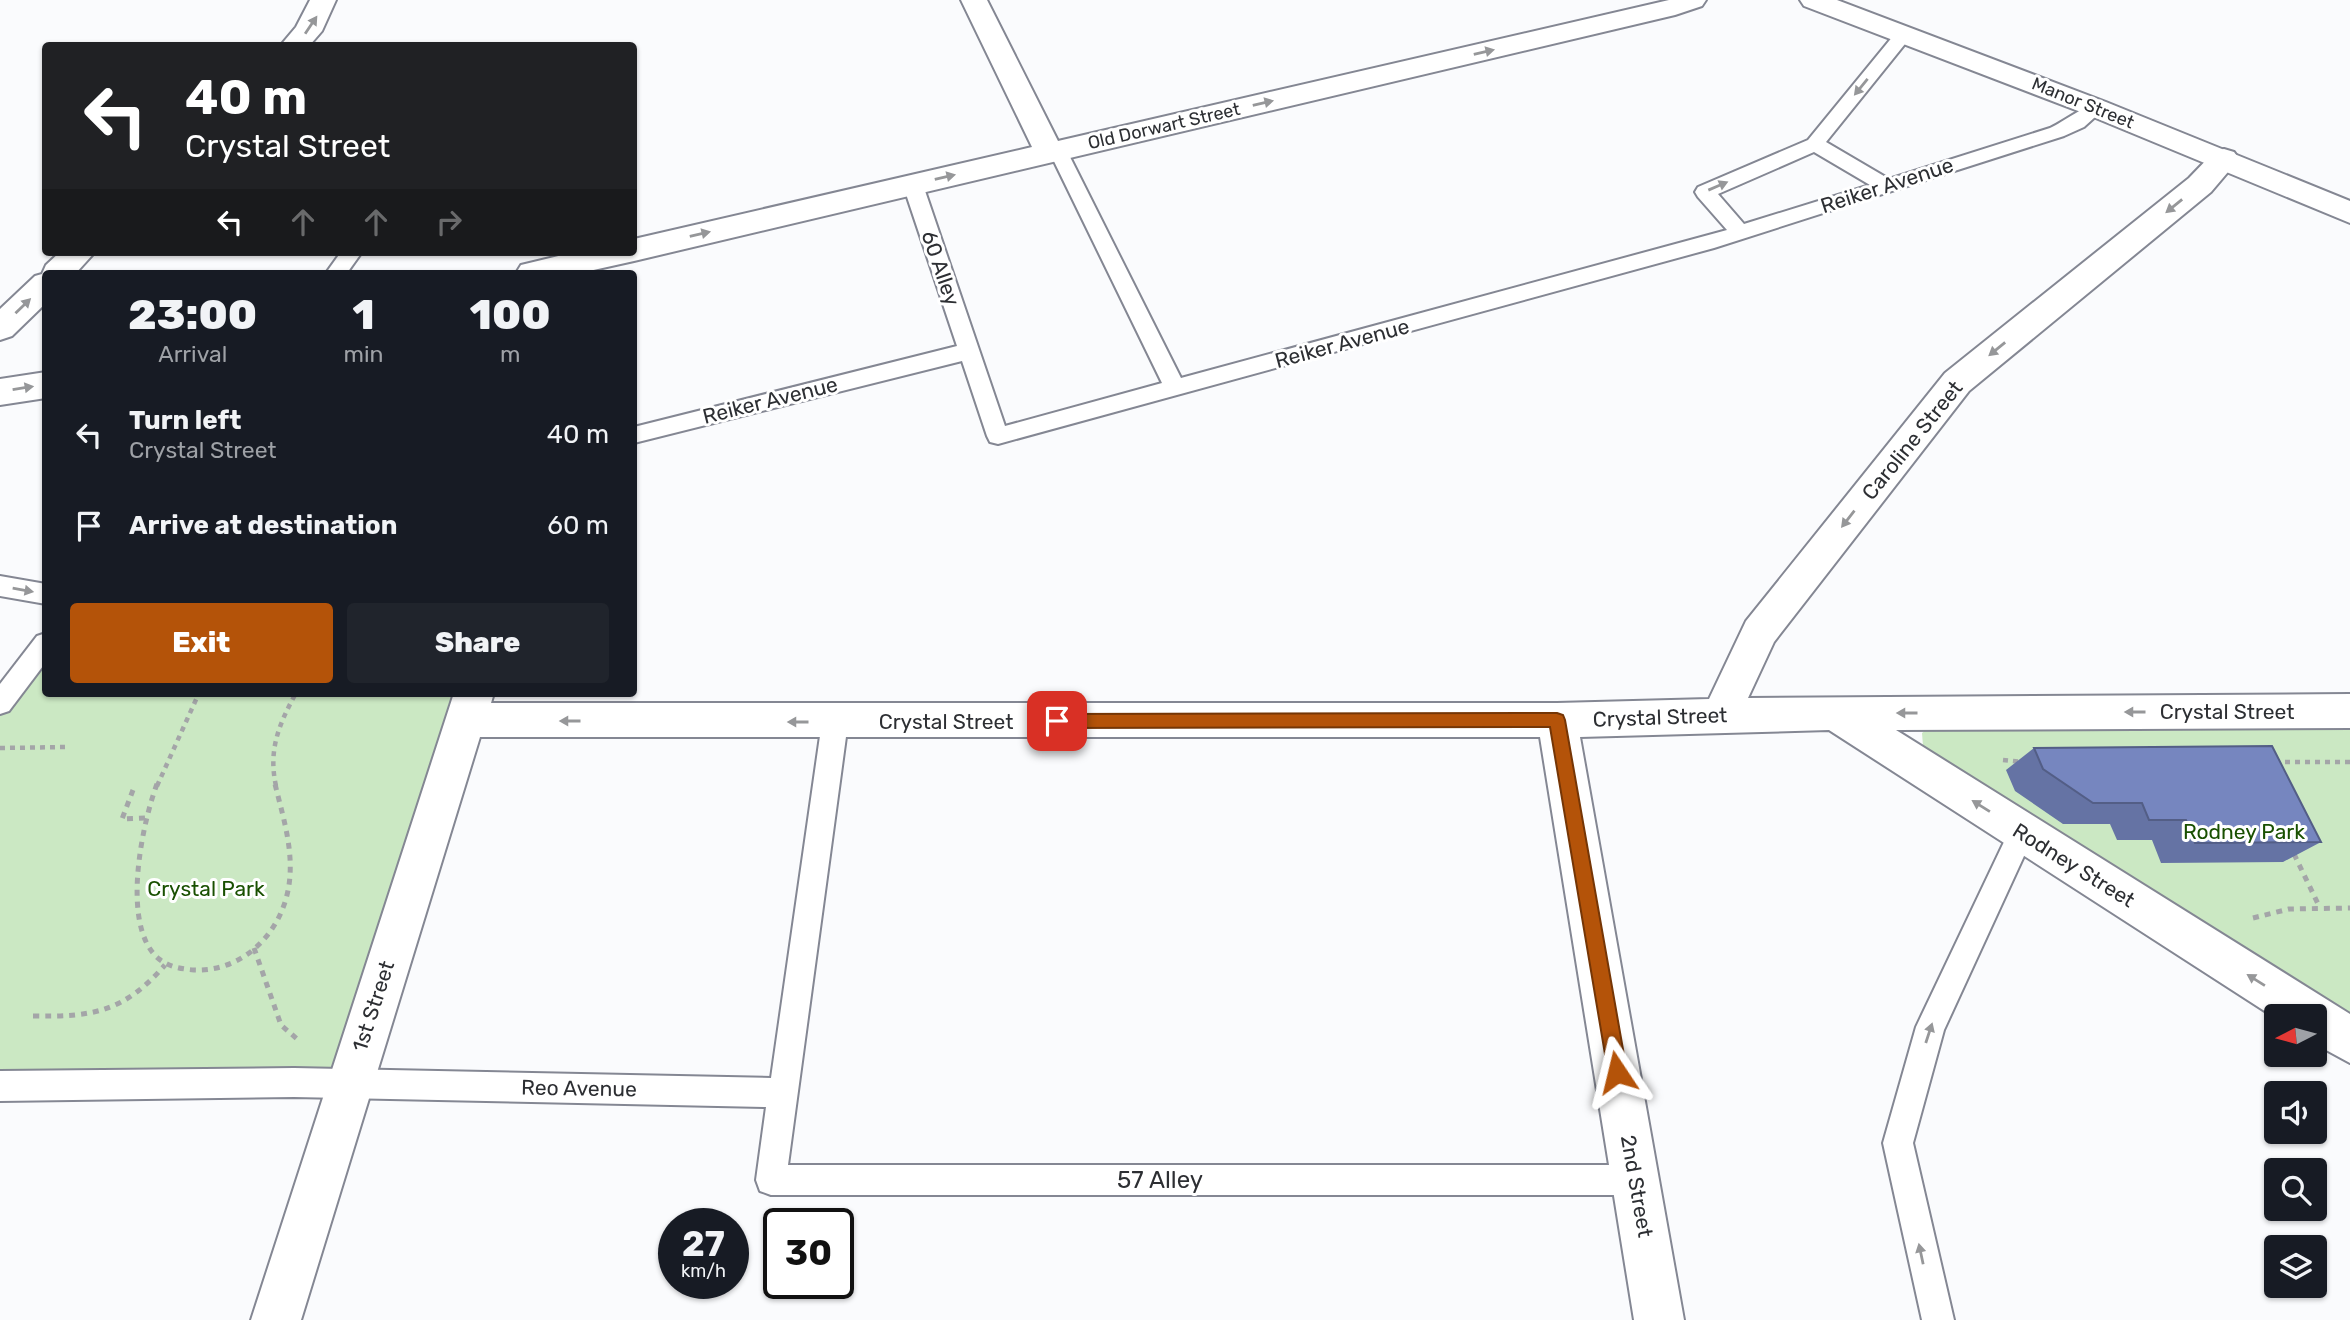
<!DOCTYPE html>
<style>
:root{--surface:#171b24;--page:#20242c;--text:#f1f3f6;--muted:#9ea1a6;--accent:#b45309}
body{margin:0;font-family:Rubik,sans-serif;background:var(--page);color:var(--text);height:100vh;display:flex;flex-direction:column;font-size:26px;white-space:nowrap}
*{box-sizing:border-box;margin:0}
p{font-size:23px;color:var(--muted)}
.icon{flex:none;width:38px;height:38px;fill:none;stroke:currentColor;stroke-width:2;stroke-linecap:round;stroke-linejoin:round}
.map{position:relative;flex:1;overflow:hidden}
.sheet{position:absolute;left:42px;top:270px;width:595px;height:427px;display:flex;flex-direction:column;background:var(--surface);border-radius:7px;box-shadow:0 2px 5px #0004}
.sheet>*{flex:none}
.guide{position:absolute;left:42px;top:42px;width:595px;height:214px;border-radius:7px;box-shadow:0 2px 5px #0004;background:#202124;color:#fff;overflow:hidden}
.needle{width:46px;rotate:264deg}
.fabs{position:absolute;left:2264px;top:1004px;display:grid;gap:14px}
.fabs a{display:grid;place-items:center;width:63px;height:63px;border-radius:7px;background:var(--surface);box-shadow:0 2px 5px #0004;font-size:35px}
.speed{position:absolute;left:658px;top:1208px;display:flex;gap:14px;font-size:35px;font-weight:700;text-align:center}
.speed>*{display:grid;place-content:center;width:91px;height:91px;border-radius:50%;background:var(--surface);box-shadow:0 2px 5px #0004;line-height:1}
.speed small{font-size:18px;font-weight:400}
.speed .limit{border:4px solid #111;border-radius:10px;background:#fff;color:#111}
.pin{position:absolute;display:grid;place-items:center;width:60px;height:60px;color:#fff;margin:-30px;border-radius:14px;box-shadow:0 4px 10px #0006}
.me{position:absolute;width:77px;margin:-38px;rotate:350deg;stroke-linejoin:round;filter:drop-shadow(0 0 5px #0008)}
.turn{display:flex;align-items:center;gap:24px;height:147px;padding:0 28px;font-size:32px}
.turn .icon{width:91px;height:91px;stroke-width:2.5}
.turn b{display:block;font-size:49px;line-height:60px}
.lanes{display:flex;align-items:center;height:66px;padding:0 28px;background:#0003;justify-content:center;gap:35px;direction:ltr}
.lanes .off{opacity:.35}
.eta{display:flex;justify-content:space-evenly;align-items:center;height:119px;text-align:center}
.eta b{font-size:42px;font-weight:800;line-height:49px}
.button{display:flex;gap:14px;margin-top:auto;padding:14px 28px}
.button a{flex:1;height:80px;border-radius:7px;background:var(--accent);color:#fff;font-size:28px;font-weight:800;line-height:80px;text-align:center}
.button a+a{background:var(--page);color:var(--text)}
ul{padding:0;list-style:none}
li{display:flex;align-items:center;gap:21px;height:91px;padding:0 28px}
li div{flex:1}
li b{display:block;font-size:26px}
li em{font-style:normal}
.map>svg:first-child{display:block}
.green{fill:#cbe8c3}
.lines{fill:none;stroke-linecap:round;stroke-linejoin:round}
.lane-casing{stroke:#848793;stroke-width:4}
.street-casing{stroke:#848793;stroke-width:4}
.primary-casing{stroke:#848793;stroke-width:4}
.path-far1{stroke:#a4a5a8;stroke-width:4.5;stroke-dasharray:5 5;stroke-linecap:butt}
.path{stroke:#a4a5a8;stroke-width:5;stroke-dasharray:6 6;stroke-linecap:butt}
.lane{fill:#fff;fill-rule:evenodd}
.street{fill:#fff;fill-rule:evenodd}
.primary{fill:#fff;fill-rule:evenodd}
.wall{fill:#6573a4}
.building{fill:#7686bf;stroke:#535e86;stroke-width:2}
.oneway{fill:#969799}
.route{fill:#b45309;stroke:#753606;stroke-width:2}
.labels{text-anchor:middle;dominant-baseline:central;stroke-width:6;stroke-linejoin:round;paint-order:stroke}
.far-street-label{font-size:18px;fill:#2d2f33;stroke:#fff}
.street-label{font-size:21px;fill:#2d2f33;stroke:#fff}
.park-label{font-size:21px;fill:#195001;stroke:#fff}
.near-street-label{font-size:24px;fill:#2d2f33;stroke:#fff}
</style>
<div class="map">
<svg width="2350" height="1320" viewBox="0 0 2350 1320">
<rect width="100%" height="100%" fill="#fafbfd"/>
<!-- green -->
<g class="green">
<path d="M45,643L46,693H474L349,1082L0,1086V703Z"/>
<path d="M1932,725H2350V1024L1933,758L1923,746L1922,733Z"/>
</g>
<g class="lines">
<!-- lane casing -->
<g class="lane-casing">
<g id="lane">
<path d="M1904,29L1913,34L1826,142L1889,179L2050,128C2065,121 2090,101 2102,104L2105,108L2084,127L2064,136L1714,248L998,444L990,442L987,436L962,361L634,443V427L957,346L903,185L906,180H920L923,185L1005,426L1162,383L1049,151L1051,147H1065L1067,151L1181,378L1727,230L1698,197L1695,192L1698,187L1808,140L1898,30ZM1814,152L1870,185L1744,224L1718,194Z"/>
<path d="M341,252H362L347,273H326Z"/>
<path d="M0,576L46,584V604L0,596Z"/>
<path d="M46,633V662L9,711L0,714V684L37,636Z"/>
<path d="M835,711L844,714L848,722L788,1165H1636L1647,1169L1651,1180L1647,1191L1636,1195H771L760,1191L756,1180L766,1107L294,1097L0,1101V1071L294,1068L771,1078L822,722L826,714Z"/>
<path d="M2022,820L2031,823L2035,832L1944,1030L1913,1143L1954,1320H1922L1883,1143L1916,1027L2013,823Z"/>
</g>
</g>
<!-- street casing -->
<g class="street-casing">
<g id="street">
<path d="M961,0H987L1058,141L1669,0H1706L1702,6L1675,15L634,261L580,273H516L521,265L575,252H634V239L1032,147Z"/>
<path d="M2224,149L2234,152L2239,159L2211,192L1969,391L1774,642L1748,698L2350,694V728L1896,730L2350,1014V1063L2315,1044V1017H2277V1019L1829,730L1580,737L1684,1320H1634L1540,737H480L301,1320H251L454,693H494L491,703H1557L1709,699L1746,621L1945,373L2189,178L2214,152Z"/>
<path d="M46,372V398L0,405V379Z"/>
</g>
</g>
<!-- primary casing -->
<g class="primary-casing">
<g id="primary">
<path d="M310,0H336L322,31L309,46H280L296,27Z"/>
<path d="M1800,0H1837L2106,102L2350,201V223L2086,114L1804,6Z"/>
<path d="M60,252H95L76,273H46V303L12,336L0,340V309L35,276L42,274L46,265Z"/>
</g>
</g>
<!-- path-far1 -->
<g class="path-far1">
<path d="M0,748L68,747"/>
<path d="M2003,760L2022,762"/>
<path d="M2275,762H2350"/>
<path d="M157,786L199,693"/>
<path d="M276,786C268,750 279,724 296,693"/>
</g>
<!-- path -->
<g class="path">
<path d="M157,784C142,824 120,927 159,959C169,967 182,969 194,970C244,972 282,932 289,885C294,850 283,817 275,784"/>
<path d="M133,790L122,819L146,818"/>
<path d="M2294,854L2320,908"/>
<path d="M2253,918L2289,909L2350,908"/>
<path d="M254,948L281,1025L297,1039"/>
<path d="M33,1016C93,1017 124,1012 165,965"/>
</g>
<!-- lane -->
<use href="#lane" class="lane"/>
<!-- street -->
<use href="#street" class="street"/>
<!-- primary -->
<use href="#primary" class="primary"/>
</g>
<!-- wall -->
<path class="wall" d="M2034,748L2321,842L2283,862L2161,863L2152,840H2117L2110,824H2063L2015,791L2006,770Z"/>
<!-- building -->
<path class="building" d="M2272,746L2321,842L2195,843L2186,820H2149L2142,803H2093L2043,769L2034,748Z"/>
<!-- one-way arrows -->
<defs><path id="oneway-solid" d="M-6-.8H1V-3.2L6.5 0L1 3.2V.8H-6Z" transform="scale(1.75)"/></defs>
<g class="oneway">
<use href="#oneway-solid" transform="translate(311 25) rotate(-56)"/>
<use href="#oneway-solid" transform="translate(1484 52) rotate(-13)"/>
<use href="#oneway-solid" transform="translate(1861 87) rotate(129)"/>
<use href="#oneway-solid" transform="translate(1263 103) rotate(-13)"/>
<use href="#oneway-solid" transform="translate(945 177) rotate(-13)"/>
<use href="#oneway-solid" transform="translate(1718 186) rotate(-23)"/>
<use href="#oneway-solid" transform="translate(2174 206) rotate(141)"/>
<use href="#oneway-solid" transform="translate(700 234) rotate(-13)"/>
<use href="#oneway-solid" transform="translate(23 306) rotate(-44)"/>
<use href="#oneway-solid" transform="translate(1997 349) rotate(141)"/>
<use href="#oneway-solid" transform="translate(23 388) rotate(-9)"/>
<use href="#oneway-solid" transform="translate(1848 519) rotate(128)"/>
<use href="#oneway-solid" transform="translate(23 590) rotate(10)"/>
<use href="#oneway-solid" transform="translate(2135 712) rotate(180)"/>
<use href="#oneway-solid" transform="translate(1907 713) rotate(180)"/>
<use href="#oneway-solid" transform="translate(570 721) rotate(-180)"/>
<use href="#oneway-solid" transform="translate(798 722) rotate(-180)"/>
<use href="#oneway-solid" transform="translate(1981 806) rotate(-148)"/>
<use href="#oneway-solid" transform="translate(2256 980) rotate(-148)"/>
<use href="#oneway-solid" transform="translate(1929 1033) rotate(-72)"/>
<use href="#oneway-solid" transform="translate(1921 1254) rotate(-102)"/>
</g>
<!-- route -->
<path class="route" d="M1557,713L1563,715L1565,720L1627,1072L1624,1078L1617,1081L1610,1078L1608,1072L1550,727L1057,728L1052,726L1049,721L1052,716L1057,714Z"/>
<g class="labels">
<!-- far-street labels -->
<g class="far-street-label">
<text transform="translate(2083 103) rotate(22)">Manor Street</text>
<text transform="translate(1164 126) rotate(-13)">Old Dorwart Street</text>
</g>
<!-- street labels -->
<g class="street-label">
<text transform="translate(1887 185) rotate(-18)">Reiker Avenue</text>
<text transform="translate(941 268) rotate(71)">60 Alley</text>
<text transform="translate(1342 343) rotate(-15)">Reiker Avenue</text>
<text transform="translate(770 400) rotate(-14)">Reiker Avenue</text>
<text transform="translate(1912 440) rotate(-51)">Caroline Street</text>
<text x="2227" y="711">Crystal Street</text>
<text transform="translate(1660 717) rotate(-2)">Crystal Street</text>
<text x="946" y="721">Crystal Street</text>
<text transform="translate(2074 865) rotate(32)">Rodney Street</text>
<text transform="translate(373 1006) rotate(-72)">1st Street</text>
<text transform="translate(579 1088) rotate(1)">Reo Avenue</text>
<text transform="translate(1637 1186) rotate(80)">2nd Street</text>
</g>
<!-- park labels -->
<g class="park-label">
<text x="2244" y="831">Rodney Park</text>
<text x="206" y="888">Crystal Park</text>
</g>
<!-- near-street labels -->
<g class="near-street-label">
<text x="1160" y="1180">57 Alley</text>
</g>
</g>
</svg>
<div class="fabs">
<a><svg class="needle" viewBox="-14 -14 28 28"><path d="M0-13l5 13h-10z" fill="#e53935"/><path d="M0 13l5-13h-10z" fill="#9ea1a6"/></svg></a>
<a><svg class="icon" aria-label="sound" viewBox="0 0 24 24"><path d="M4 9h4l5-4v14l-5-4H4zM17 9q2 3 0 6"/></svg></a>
<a><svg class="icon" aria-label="search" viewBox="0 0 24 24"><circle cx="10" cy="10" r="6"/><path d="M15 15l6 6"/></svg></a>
<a><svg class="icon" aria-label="layers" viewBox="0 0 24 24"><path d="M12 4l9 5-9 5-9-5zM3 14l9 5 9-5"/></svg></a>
</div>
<div class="speed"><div>27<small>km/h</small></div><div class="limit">30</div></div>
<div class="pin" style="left:1057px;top:721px;background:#d93025"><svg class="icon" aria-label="arrive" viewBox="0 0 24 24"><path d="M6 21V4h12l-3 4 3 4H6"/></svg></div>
<svg class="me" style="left:1617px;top:1072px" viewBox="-20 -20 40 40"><path d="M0-17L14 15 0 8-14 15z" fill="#b45309" stroke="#fff" stroke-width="4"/></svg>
<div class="guide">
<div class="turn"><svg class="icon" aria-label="left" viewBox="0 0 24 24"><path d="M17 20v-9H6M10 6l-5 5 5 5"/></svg><div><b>40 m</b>Crystal Street</div></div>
<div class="lanes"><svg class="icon" aria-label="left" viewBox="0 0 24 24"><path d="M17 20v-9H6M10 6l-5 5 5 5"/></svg><svg class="icon off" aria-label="ahead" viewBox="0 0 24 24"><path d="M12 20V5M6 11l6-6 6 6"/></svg><svg class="icon off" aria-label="ahead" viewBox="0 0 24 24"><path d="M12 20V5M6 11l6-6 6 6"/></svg><svg class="icon off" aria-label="right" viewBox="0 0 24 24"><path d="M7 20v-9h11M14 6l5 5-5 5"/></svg></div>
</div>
<section class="sheet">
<div class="eta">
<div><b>23:00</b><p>Arrival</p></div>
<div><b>1</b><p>min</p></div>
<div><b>100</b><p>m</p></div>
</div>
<ul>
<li><svg class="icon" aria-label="left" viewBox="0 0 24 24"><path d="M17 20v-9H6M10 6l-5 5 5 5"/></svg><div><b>Turn left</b><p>Crystal Street</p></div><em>40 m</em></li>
<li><svg class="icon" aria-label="arrive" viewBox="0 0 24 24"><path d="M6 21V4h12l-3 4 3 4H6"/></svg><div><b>Arrive at destination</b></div><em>60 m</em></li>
</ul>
<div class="button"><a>Exit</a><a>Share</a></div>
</section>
</div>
